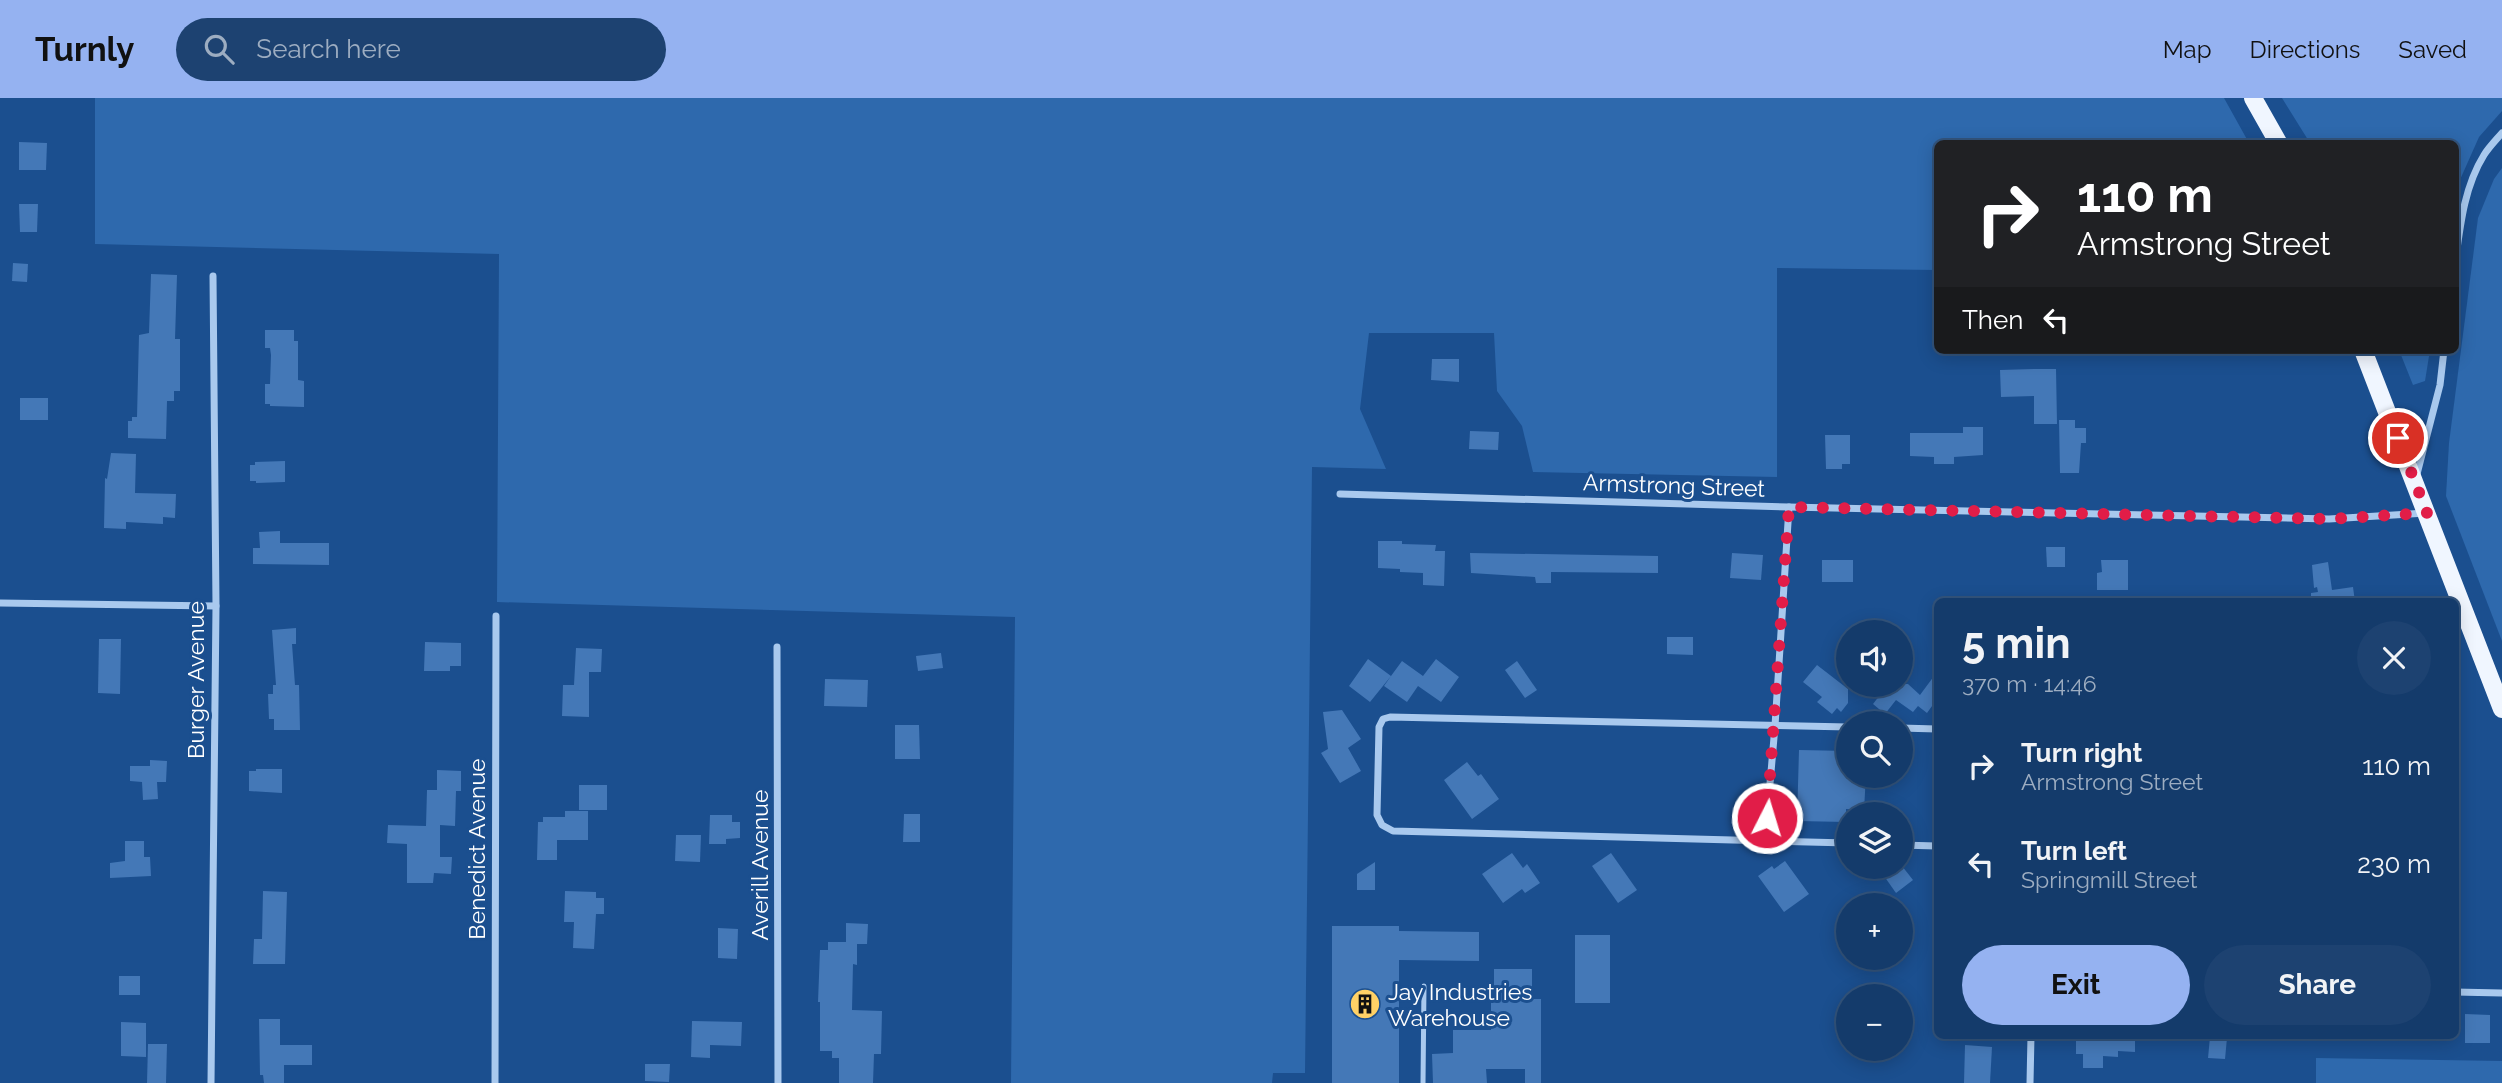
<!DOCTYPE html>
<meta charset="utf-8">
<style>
:root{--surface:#143b6b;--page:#1d4271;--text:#f1f3f6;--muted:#9dadc1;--line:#33557e;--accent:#95b2f1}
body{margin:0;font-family:Raleway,sans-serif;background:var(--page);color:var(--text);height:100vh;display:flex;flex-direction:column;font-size:26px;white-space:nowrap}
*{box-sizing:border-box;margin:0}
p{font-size:23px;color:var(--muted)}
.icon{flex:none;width:38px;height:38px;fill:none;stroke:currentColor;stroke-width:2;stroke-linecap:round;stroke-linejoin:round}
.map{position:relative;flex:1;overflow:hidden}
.sheet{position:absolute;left:1934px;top:500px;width:525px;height:441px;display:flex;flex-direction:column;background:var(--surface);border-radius:10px;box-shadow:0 4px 18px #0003,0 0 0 2px var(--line)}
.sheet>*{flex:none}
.banner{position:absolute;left:1934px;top:42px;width:525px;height:214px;border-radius:10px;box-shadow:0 4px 18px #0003,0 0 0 2px var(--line);background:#202124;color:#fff;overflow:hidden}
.controls{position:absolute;left:1836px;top:522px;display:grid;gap:14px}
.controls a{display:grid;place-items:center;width:77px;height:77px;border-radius:50%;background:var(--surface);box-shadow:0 4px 18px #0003,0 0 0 2px var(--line);font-size:35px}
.pin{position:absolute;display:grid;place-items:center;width:60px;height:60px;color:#fff;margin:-30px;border:4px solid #fff;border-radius:50%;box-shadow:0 2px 7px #0007}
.me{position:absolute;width:77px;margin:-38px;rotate:5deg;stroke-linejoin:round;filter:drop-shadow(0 0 5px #0008)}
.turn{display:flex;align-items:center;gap:24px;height:147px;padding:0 28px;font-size:32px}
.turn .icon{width:91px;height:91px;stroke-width:2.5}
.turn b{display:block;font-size:49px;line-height:60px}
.then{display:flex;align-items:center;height:66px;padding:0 28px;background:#0003;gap:14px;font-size:26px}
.round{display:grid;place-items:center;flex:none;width:74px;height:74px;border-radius:37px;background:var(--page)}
.head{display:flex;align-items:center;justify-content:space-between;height:119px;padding:0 28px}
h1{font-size:42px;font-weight:700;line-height:52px}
.cta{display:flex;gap:14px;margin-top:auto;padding:14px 28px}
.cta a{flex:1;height:80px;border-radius:42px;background:var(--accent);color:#111;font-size:28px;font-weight:700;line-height:80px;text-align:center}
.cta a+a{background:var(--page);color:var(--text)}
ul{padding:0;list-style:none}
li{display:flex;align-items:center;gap:21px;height:98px;padding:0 28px}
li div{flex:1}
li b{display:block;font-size:26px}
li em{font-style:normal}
header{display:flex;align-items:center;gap:42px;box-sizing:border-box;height:98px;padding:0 35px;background:var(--accent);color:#111}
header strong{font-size:33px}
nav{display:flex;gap:38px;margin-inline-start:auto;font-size:24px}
.search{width:490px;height:63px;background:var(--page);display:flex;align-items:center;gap:18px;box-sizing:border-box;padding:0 24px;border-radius:38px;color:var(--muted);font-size:26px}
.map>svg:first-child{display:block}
.green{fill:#2e69ad}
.building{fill:#4478b7}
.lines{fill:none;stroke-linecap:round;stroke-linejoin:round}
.service{stroke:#a9c9ee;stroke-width:5}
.minor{stroke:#a9c9ee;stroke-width:7}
.primary{stroke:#f0f6ff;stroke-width:18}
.route{stroke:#e11d48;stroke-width:12;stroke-dasharray:0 21.6}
.labels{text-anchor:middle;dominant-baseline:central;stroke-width:6;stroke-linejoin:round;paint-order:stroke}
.street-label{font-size:23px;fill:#fff;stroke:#1b4f8f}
.poi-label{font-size:23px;fill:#fff;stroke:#1b4f8f;text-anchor:start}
</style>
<header>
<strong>Turnly</strong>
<div class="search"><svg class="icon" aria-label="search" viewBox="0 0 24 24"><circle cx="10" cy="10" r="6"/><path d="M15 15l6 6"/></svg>Search here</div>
<nav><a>Map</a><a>Directions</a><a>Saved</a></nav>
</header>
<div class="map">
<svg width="2502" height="985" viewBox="0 0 2502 985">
<rect width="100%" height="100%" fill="#1b4f8f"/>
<!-- green -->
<g class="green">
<path d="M95,0H2224L2249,45L1937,46V172L1777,170V379L1533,374L1522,328L1497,293L1494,235H1369L1360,311L1386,371L1312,369L1305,975H1273L1272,985H1011L1015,519L497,504L499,156L95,146Z"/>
<path d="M2282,0H2502V13L2479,39L2455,93V46L2310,45Z"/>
<path d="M2502,70V543L2446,398L2449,345L2478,120L2494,81Z"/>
<path d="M2399,252H2430L2425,283L2413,287Z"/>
<path d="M2316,960L2502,963V985H2316Z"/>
</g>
<!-- building -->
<g class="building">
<path d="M19,44L47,45L46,72H19Z"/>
<path d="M19,106H38L37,134H20Z"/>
<path d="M13,165L28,166L27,184L12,183Z"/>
<path d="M151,176L177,177L175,241H180V293H174V303H167L166,341L128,340V323H132V319H137L139,237L149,235Z"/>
<path d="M265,232H294V243H298V282L304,283V309L270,308V306H265V286H270L271,257L270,250H265Z"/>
<path d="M1432,261H1459V284L1431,282Z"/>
<path d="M2036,271H2056L2057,326H2034V298L2001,299L2000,272Z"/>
<rect x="20" y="300" width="28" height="22"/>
<path d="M2059,322H2075V330H2086V345H2081L2079,375H2060Z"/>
<path d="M1963,329H1983V357L1954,359V366H1934V359L1910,358V335H1963Z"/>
<path d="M1470,333L1499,334L1498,352L1469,351Z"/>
<path d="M1825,337H1850V366H1842V371H1826Z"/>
<path d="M111,355L136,356L135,395L176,396L175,420L163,419V426L126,424V431L104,430L105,380L107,381Z"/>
<path d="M285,363V384L256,385V383H250V367H255V364Z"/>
<path d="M280,433V445H329V467L253,466V450H260L259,434Z"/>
<path d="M1378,443H1402V446L1436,447L1435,453H1445L1444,488L1423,487V475L1400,474V471L1378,470Z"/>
<path d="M2046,449H2065V469H2047Z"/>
<path d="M1470,455L1658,458V475L1551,474V485H1536L1535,479L1471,475Z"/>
<path d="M1732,455L1763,457L1761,482L1730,480Z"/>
<rect x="1822" y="462" width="31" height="22"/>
<path d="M2101,462H2128V492H2097V475L2102,474Z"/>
<path d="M2328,464L2332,492L2353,489L2355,504H2311V495L2318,494L2317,489L2314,490L2312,467Z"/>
<path d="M296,530V546H292L295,587H299L300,632H274V621H269L268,596H273V587H276L272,532Z"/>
<path d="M1667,539H1693V557L1667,556Z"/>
<path d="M99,541H121L120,596L98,595Z"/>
<path d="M425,544L461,545V568H450V573H424Z"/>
<path d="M576,550L602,551L601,574H589V619L562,618L563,587H574Z"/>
<path d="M941,555L943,570L918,573L916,558Z"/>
<path d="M1368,561L1391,578L1402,563L1423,578L1436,561L1459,579L1441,604L1418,588L1407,604L1384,588L1391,578L1370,604L1349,588Z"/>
<path d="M1517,563L1537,592L1525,600L1505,572Z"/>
<path d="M1817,567L1848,591V605L1841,614L1837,610L1832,616L1817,604L1822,599L1803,584Z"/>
<path d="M1937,574V601L1927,615L1918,608L1913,614L1896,602L1885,616L1873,606L1883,593L1874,586H1908L1920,597Z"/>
<path d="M825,581L868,582L867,609L824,608Z"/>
<path d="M1342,612L1361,641L1348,650L1361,673L1340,685L1321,655L1328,651L1323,614Z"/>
<path d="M895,627H919L920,661H895Z"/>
<path d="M1799,652L1848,653V677H1866L1864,712L1846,711V724L1797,723Z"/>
<path d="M150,662L167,663L166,684H157L158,701L143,702L142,684L130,683V668H150Z"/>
<path d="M1467,664L1478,678L1481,676L1499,701L1472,721L1444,682Z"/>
<path d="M256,671H282V695L249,693V673H256Z"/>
<path d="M437,672L461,673V693H456L455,728L440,727V759H452L451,776L434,775L433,785H407V746L387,745L388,727L426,728L427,692H437Z"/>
<rect x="579" y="687" width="28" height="25"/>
<path d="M565,713H588V742H557V762H537L538,724H543V719H565Z"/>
<path d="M904,716H920V744H903Z"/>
<path d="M710,717H732V724H740V740L726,741V746H709Z"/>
<path d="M676,737H701L700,764L675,763Z"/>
<path d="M125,743H144V759H150L151,778L110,780V765L125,763Z"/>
<path d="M1512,755L1523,770L1527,766L1540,785L1525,795L1522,791L1503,805L1482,776Z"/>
<path d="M1611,755L1637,792L1618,805L1592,768Z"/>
<path d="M1785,763L1809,796L1784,814L1758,778L1772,768L1774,771Z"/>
<path d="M1375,764V792H1357V776Z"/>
<path d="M1877,768H1902L1913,782L1896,795Z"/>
<path d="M263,793L287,794L285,866H253L254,841H262Z"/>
<path d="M565,793L596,794V800H604V816H596L594,851L573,850L574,824H564Z"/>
<path d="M846,825L868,826L867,846H857V867L853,866L852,912L882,913L881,956H874L873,985H839V960H832V953H820V904H818L820,852H828V844H846Z"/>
<path d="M1332,828H1399V833L1479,834V863L1399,862V985H1332Z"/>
<path d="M718,830L738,831L737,861L718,860Z"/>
<rect x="1575" y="837" width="35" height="68"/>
<path d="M1494,871H1532V901H1541V985H1525V971H1486L1487,985H1433L1432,956L1453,955V932H1491V900H1494Z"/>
<rect x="119" y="878" width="21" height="19"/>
<path d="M2465,916L2490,917V945H2465Z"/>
<path d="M259,921H280V947H312V967H284V985H264L263,977H260Z"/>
<path d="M692,923L742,924L741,948L710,947V960L691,959Z"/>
<path d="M121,924L146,925V959L121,958Z"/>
<path d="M2076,938H2135V954L2118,953V959L2103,958V970H2083V956H2076Z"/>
<path d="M2210,939L2227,940L2225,961L2208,960Z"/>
<path d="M148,946H167L166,985H147Z"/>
<path d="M1965,947L1992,949L1990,985H1964Z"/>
<path d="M645,966H670L669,984L645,983Z"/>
</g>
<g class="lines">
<!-- service -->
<path class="service" d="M1423,985L1424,888"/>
<!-- minor -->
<g class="minor">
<path d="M2455,166C2460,129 2464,89 2484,57C2489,49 2496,42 2502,35"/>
<path d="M2416,380L2440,287L2444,252"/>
<path d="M1340,396L1789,409L2329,421L2426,415"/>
<path d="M0,505L216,508"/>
<path d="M777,549L778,985"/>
<path d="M1848,629L1390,619L1383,621L1379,629L1377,717L1382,727L1393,733L1848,745"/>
<path d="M1900,630L1937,631"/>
<path d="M1765,743L1775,628L1789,409"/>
<path d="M1900,747L1937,748"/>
<path d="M2455,894L2502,895"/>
<path d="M211,985L216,508L213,178"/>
<path d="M495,985L496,518"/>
<path d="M2030,985L2031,938"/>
</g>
<!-- primary -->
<g class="primary">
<path d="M2253,0L2279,46"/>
<path d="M2363,252L2502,611"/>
</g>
</g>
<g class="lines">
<!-- route -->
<path class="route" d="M1767,720L1789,409L2329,421L2427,415L2398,340"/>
</g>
<!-- icons -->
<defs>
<g id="building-disc" transform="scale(1.575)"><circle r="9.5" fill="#ffd166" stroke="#1b4f8f"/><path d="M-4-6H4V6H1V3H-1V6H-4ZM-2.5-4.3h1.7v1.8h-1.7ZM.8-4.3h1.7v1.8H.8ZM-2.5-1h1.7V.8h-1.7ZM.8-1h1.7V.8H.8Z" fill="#111"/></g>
</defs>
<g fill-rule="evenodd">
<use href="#building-disc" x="1365" y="906"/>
</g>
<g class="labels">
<!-- street labels -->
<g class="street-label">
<text transform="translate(1674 387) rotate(2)">Armstrong Street</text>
<text transform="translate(195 582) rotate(-90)">Burger Avenue</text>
<text transform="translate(476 751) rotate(-90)">Benedict Avenue</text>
<text transform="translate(759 767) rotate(-90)">Averill Avenue</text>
</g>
<!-- poi labels -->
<g class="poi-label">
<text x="1388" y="893">Jay Industries<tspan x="1388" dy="26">Warehouse</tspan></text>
</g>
</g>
</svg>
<div class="controls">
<a><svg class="icon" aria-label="sound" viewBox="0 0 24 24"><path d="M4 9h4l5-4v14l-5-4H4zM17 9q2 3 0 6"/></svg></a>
<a><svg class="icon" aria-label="search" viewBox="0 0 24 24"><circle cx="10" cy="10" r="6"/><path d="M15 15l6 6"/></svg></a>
<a><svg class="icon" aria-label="layers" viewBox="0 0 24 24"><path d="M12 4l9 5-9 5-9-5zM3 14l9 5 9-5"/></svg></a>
<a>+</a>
<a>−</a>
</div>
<div class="pin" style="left:2398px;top:340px;background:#d93025"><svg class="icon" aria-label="arrive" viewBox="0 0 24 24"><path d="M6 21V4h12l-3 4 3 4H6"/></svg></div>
<svg class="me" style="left:1767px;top:720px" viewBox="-20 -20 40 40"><circle r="17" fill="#e11d48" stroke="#fff" stroke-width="3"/><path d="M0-11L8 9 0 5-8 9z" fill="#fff"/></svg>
<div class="banner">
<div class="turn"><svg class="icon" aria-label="right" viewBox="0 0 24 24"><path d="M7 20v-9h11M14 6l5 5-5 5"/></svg><div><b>110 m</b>Armstrong Street</div></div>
<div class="then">Then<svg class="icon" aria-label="left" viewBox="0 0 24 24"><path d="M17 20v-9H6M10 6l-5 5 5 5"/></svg></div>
</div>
<section class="sheet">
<div class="head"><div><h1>5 min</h1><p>370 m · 14:46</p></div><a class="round"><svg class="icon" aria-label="close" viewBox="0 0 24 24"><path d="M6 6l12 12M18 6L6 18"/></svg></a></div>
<ul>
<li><svg class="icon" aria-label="right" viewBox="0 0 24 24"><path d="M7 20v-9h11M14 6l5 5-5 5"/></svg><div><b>Turn right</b><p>Armstrong Street</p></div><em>110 m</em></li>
<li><svg class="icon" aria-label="left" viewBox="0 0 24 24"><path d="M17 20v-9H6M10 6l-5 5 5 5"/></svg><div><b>Turn left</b><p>Springmill Street</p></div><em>230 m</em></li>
</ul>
<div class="cta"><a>Exit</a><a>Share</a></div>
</section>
</div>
